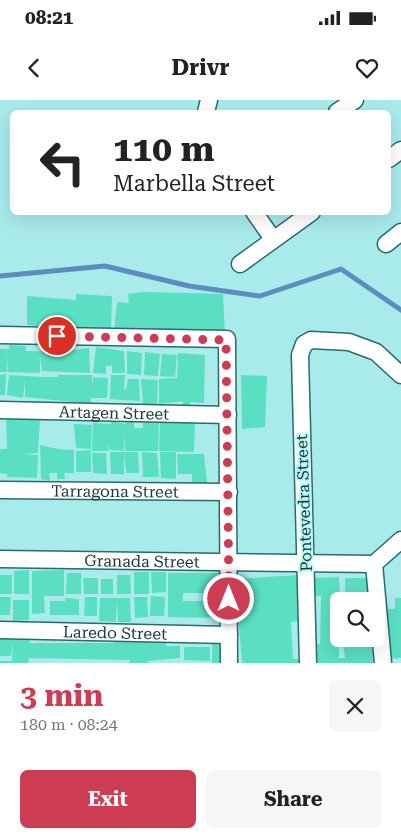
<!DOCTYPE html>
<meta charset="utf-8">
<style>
:root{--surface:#fff;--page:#f6f6f6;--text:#222;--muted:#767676;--accent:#cc3c53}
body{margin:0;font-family:"Roboto Serif",serif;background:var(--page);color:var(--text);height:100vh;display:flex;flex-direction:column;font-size:19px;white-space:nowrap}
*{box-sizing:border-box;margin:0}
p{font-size:16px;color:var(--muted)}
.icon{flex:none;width:28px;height:28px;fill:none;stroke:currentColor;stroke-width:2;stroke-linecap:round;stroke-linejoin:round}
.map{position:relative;height:563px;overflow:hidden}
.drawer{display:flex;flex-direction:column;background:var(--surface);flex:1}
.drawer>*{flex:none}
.banner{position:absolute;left:10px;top:10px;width:381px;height:105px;border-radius:8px;box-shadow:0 5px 20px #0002;background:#fff;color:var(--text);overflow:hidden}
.controls{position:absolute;left:330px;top:492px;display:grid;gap:10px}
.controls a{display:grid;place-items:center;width:55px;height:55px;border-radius:8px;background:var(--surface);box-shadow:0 5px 20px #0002;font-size:25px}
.pin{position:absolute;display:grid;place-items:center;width:42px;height:42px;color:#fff;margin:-21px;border:2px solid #fff;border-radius:50%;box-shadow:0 1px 5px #0007}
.me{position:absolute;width:55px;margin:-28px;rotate:0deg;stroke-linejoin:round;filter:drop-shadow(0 0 4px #0008)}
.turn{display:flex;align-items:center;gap:18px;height:105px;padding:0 20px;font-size:22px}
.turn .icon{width:65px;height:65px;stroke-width:2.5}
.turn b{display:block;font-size:35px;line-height:42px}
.round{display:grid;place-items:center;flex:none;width:52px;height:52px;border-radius:8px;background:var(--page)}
.summary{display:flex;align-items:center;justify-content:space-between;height:85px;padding:0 20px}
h1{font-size:30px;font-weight:700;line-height:38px;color:var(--accent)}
.action{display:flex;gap:10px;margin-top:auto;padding:10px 20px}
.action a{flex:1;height:58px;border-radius:8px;background:var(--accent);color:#fff;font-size:20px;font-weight:700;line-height:58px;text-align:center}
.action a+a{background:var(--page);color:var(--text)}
.status{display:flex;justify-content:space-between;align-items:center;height:35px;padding:0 25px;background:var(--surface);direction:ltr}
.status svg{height:14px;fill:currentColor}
header{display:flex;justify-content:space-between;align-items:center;height:65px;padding:0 20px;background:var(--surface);font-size:22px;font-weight:700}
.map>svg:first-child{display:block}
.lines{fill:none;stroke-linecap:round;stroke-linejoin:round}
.stream{stroke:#5d8cc0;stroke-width:5}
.building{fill:#5bdfc2;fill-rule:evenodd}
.minor-casing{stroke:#296b6c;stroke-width:19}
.minor{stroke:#fff;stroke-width:16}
.route{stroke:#cc3c53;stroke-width:9;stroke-dasharray:0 16.2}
.labels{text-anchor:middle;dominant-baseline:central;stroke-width:4;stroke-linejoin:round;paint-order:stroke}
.street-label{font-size:16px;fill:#1c3738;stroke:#b6f8f8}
</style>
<div class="status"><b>08:21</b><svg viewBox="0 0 49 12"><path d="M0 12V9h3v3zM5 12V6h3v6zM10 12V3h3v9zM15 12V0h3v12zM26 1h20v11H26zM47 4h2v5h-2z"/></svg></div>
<header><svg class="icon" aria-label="back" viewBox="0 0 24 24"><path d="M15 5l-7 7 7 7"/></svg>Drivr<svg class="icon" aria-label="heart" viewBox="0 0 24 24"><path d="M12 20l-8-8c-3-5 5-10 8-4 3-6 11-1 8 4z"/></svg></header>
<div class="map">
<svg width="401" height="563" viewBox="0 0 401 563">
<rect width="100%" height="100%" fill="#a9ebeb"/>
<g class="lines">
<!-- stream -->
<path class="stream" d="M0,176L105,166L189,186L260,196L341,169L401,210"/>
</g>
<!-- building -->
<g class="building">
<path d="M145,192L223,194L225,234L114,231L117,202L129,203L128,194Z"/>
<path d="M76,194L112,196L111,232L27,225V196L76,200Z"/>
<path d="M9,245L26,246V251L58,252L57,249L74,250L89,248L90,273L42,271L40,257V273L8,272V254L7,272H0V249H9Z"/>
<path d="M96,247L124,251L125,273H112V266H106V274L93,273Z"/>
<path d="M127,251L142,253L141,275L127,274Z"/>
<path d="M145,252L160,254L158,276L144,275Z"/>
<path d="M178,253L205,255L204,303L190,302L191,309L183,307V301L159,304V279L177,278Z"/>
<path d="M162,254L177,255L175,277L160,276Z"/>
<path d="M6,274L5,295H0V275Z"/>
<path d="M9,275L41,277H58V275H92V289L93,277L108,278L107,298H91V304L25,297V280L23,298L7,295Z"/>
<path d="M111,275H125L124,289H126L128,279H139L140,301L110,299Z"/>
<path d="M241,275L267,276L265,327L242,329Z"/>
<path d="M141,279L158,280L157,304H143Z"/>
<path d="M6,318L40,319L38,353L23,354L38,355L37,378L7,377V374L0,373V349H7Z"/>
<path d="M160,319L195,322L194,352L159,351Z"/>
<path d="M126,320H134V328H143V320H159L158,351H125V332L124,351L109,350V342L108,351H92L93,323L111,324V321L126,324Z"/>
<path d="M74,324L92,325L91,349L76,348Z"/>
<path d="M40,345L58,349L74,350V373H64L65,379H57V373H49L50,381L41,379Z"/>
<path d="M91,350V372H76V351Z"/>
<path d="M110,352H138L139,373H126L124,353V374H111Z"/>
<path d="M142,352L157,353L159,377H143Z"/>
<path d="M160,352H176V379L161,378Z"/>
<path d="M92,353H106L107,374L93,373Z"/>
<path d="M177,354H204L207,383H192V374H178Z"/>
<path d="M29,470V494H14V471Z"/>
<path d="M64,470V496H44L45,513L32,514V471Z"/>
<rect x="134" y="472" width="15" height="22"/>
<path d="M151,472H166V492L152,493Z"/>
<path d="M67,473H81V494H66Z"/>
<path d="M168,473H219V493H183V501H214V518L168,517Z"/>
<rect x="0" y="475" width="12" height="19"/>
<path d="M117,475H130L131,494H117Z"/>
<path d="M299,475L300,521L291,522L293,559H300V563H242L235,479Z"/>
<path d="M339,477L340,496H337L336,519H339V539H372L373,563H314L312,544H320L321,496L309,497L308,478ZM339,544H343L345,558H339Z"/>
<path d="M83,478H98V494H84Z"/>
<path d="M345,478H370L371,501H345Z"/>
<rect x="101" y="479" width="12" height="15"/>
<path d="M151,496L165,497L164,516H150Z"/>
<path d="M0,497H11L10,515H0Z"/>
<path d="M85,497H97V516H84Z"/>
<path d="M134,497H147L148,517L135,518Z"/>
<path d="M65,498L79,499V515H50V501H65Z"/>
<path d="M100,498H130L131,522H118L117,501L116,522L99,521Z"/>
<path d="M395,498H401V558L389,559L383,509H395Z"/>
<path d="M13,500H29V520L13,521Z"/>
<path d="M0,536L30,539L29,543H114V537L166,538V546H180V558L147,561L149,563H129L130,560L29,558L28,563H0V561H12L13,543L11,556H0Z"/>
<rect x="212" y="541" width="14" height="22"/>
<path d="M184,547H210V561L184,560Z"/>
</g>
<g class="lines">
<!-- minor casing -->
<g class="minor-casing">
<g id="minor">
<path d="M206,12L209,0"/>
<path d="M337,12L355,0"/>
<path d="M389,59L401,50"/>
<path d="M254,112L273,139"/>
<path d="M386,144L401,132"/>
<path d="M240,164L312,112"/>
<path d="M0,235L227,239L229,563"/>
<path id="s1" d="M0,310L228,315"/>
<path id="s2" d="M0,390L229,392"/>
<path id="s3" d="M0,459L374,464"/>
<path id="s4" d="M0,530L229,535"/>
<path d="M308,563L300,255L304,244L311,240L349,242L376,252L401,275"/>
<path d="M383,563L374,464L401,440"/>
</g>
</g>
<!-- minor -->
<use href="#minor" class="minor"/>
</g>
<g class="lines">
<!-- route -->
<path class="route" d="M57,236L226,240L229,499"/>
</g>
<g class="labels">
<!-- street labels -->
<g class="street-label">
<text stroke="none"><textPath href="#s1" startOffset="114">Artagen Street</textPath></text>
<text stroke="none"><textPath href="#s2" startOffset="115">Tarragona Street</textPath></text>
<text transform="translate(304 403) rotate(-92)">Pontevedra Street</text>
<text stroke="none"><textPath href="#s3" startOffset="142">Granada Street</textPath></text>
<text stroke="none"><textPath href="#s4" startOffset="115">Laredo Street</textPath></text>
</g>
</g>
</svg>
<div class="controls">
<a><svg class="icon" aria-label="search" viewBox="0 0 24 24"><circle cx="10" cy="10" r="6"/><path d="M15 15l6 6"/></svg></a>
</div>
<div class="pin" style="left:57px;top:236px;background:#d93025"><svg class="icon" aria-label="arrive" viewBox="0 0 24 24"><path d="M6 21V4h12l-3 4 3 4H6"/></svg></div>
<svg class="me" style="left:229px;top:499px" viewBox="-20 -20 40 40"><circle r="17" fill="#cc3c53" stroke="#fff" stroke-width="3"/><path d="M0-11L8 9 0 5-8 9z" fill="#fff"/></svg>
<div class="banner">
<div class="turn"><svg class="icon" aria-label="left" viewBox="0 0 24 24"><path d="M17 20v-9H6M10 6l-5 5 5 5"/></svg><div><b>110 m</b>Marbella Street</div></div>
</div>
</div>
<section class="drawer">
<div class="summary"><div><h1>3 min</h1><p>180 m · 08:24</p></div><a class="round"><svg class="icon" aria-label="close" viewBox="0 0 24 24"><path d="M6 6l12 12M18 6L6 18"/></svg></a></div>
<div class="action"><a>Exit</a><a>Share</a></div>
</section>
